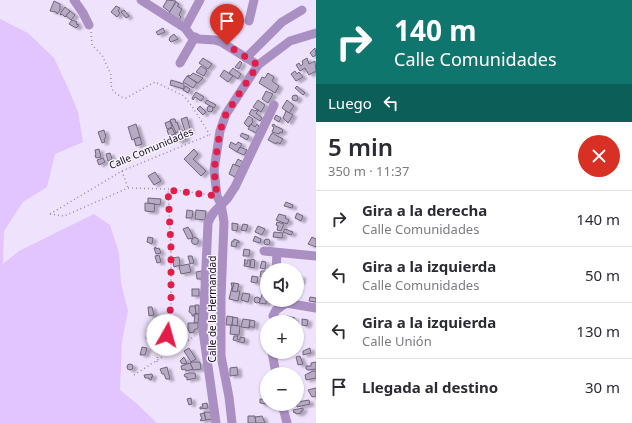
<!DOCTYPE html>
<html lang="es">
<meta charset="utf-8">
<style>
:root{--surface:#fff;--page:#f2f2f3;--text:#2b2b33;--muted:#7c7c81;--line:#e1e1e2}
body{margin:0;font-family:"Noto Sans",sans-serif;background:var(--page);color:var(--text);height:100vh;display:flex;flex-direction:column;font-size:15px;white-space:nowrap}
*{box-sizing:border-box;margin:0}
p{font-size:13px;color:var(--muted)}
.icon{flex:none;width:22px;height:22px;fill:none;stroke:currentColor;stroke-width:2;stroke-linecap:round;stroke-linejoin:round}
.map{position:relative;flex:1;overflow:hidden}
.panel{display:flex;flex-direction:column;background:var(--surface);width:316px}
.panel>*{flex:none}
.banner{background:#0f766e;color:#fff;overflow:hidden}
.fabs{position:absolute;left:260px;top:263px;display:grid;gap:8px}
.fabs a{display:grid;place-items:center;width:44px;height:44px;border-radius:50%;background:var(--surface);box-shadow:0 1px 3px #0004;font-size:20px}
.pin{position:absolute;display:grid;place-items:center;width:34px;height:34px;color:#fff;margin:-41px -17px;border-radius:50% 50% 50% 0;rotate:-45deg;box-shadow:0 0 4px #0007}
.pin .icon{rotate:45deg}
.me{position:absolute;width:44px;margin:-22px;rotate:7deg;stroke-linejoin:round;filter:drop-shadow(0 0 3px #0008)}
.turn{display:flex;align-items:center;gap:14px;height:84px;padding:0 12px;font-size:18px}
.turn .icon{width:52px;height:52px;stroke-width:2.5}
.turn b{display:block;font-size:28px;line-height:34px}
.then{display:flex;align-items:center;height:38px;padding:0 12px;background:#0003;gap:8px;font-size:15px}
.round{display:grid;place-items:center;flex:none;width:42px;height:42px;border-radius:21px;background:var(--page)}
.summary{display:flex;align-items:center;justify-content:space-between;height:68px;padding:0 12px}
h1{font-size:24px;font-weight:600;line-height:30px}
ul{padding:0;list-style:none}
li{display:flex;align-items:center;gap:12px;height:56px;padding:0 12px;border-top:1px solid var(--line)}
li div{flex:1}
li b{display:block;font-size:15px}
li em{font-style:normal}
main{display:flex;flex:1;min-height:0}
.map>svg:first-child{display:block}
.green{fill:#e2c4ff}
.building{fill:#b7aac4;stroke:#71657d;filter:url(#shadow)}
.lines{fill:none;stroke-linecap:round;stroke-linejoin:round}
.path{stroke:#968ca0;stroke-width:1.5;stroke-dasharray:1 3;stroke-linecap:butt}
.minor{stroke:#a98fc2;stroke-width:9}
.route{stroke:#e11d48;stroke-width:7;stroke-dasharray:0 12.6}
.labels{text-anchor:middle;dominant-baseline:central;stroke-width:3;stroke-linejoin:round;paint-order:stroke}
.street-label{font-size:10px;fill:#15111a;stroke:#f8f3fe}
</style>
<main>
<div class="map">
<svg width="316" height="423" viewBox="0 0 316 423">
<defs>
<filter id="shadow"><feDropShadow dx="4" dy="2" stdDeviation="1" flood-color="#0004"/></filter>
</defs>
<rect width="100%" height="100%" fill="#efe2fd"/>
<!-- green -->
<path class="green" d="M0,19L28,33L54,58L69,90L78,112L83,142L55,154L47,187L23,202L4,231L3,264L19,251L94,214L110,225L119,253L121,283L128,311L122,341L120,390L136,403L157,423H0Z"/>
<!-- building -->
<g class="building">
<path d="M167,0L176,1L170,12L163,7Z"/>
<path d="M54,1L60,4V10L57,14L56,12L50,11Z"/>
<path d="M176,2L179,4L177,6L182,9L179,15L181,17L179,20L169,13Z"/>
<path d="M116,6L120,8L118,11L120,13L117,17L111,12Z"/>
<path d="M65,7L70,11L65,17L62,14L61,15L60,14Z"/>
<path d="M124,10L129,16L126,18L121,12Z"/>
<path d="M70,11L75,15L71,20L66,16Z"/>
<path d="M72,20L77,22L76,24L79,25L76,28L69,24Z"/>
<path d="M163,28L165,32L158,35L156,32Z"/>
<path d="M174,34L178,39L171,42L169,40L170,37Z"/>
<path d="M315,48L316,55L313,57L310,53Z"/>
<path d="M203,58L212,64L208,69L199,63Z"/>
<path d="M307,58L309,64L315,61L316,72H314L309,75L305,68L300,71L296,65L299,63L301,66L303,64L302,61Z"/>
<path d="M240,61L242,63L239,69L235,67Z"/>
<path d="M201,66L207,70L204,76L196,72Z"/>
<path d="M233,68L241,74L238,79L229,73Z"/>
<path d="M224,70L233,76L228,82L220,76Z"/>
<path d="M295,71L297,74L299,72L303,77L296,81L291,74Z"/>
<path d="M193,73L203,78L198,83L188,77V75L190,76Z"/>
<path d="M268,73L274,77L272,81L279,86L275,93L259,83L262,77L265,78Z"/>
<path d="M187,76L197,83L193,88L183,82Z"/>
<path d="M171,80L184,84V89L170,85Z"/>
<path d="M186,86L190,89L188,93L183,90Z"/>
<path d="M297,86L305,93L303,95L295,88Z"/>
<path d="M266,91L273,94L268,103L262,99Z"/>
<path d="M196,92L204,97L201,101L195,97L193,100L192,98Z"/>
<circle cx="295" cy="98" r="3"/>
<path d="M207,100L216,105L214,108L205,103Z"/>
<path d="M258,100L265,105L261,112L253,107Z"/>
<path d="M287,100L294,106L289,113L282,108Z"/>
<circle cx="210" cy="109" r="3"/>
<path d="M200,106L206,112L203,115L197,109Z"/>
<path d="M252,109L255,111L256,110H259L256,113L262,118L260,121L249,114Z"/>
<path d="M286,111L293,115L288,123L283,118Z"/>
<path d="M276,115L281,118L279,122L274,119Z"/>
<path d="M249,116L253,119L252,120L253,122L248,127L244,123Z"/>
<path d="M187,117L190,129L188,130L189,133L186,134L181,119Z"/>
<path d="M172,119H175L176,123L177,122L180,131L176,133L170,120Z"/>
<path d="M170,121L172,127L167,129L165,123Z"/>
<path d="M136,124L140,137L132,140L128,127Z"/>
<path d="M251,124L255,127L257,124L259,126L256,133L248,129Z"/>
<path d="M273,124L275,125V126L282,129L283,130L282,133L280,132L279,134L272,132L274,127L272,126Z"/>
<path d="M172,128L175,134L169,136L167,130Z"/>
<path d="M104,130L106,137L104,139L105,142L102,143L98,132Z"/>
<path d="M183,130L186,139L178,142L175,133Z"/>
<path d="M242,133L249,136L247,140L240,136Z"/>
<path d="M272,133L283,139L280,144L277,142L276,144L268,140Z"/>
<path d="M140,137L142,144L136,146L134,139Z"/>
<path d="M231,142L236,145L238,142L242,144L237,152L229,147Z"/>
<path d="M240,147L247,150L244,155L237,152Z"/>
<path d="M99,149L101,157L96,158L95,155H96L95,150Z"/>
<path d="M194,149L198,154L193,159L206,171L201,176L184,159Z"/>
<path d="M110,153L112,159L108,161L106,154Z"/>
<path d="M103,158L105,162L99,165L97,160Z"/>
<path d="M238,159L243,162L240,167L235,165Z"/>
<path d="M233,164L240,167L235,177L229,174Z"/>
<path d="M155,172L161,181L154,185L148,176Z"/>
<path d="M148,198L161,199L160,205L148,203Z"/>
<path d="M286,202L293,205L292,208L284,206Z"/>
<path d="M145,203L155,204L154,212L145,211Z"/>
<path d="M187,210L193,211L192,218H186Z"/>
<path d="M196,210L206,211L205,220L195,219Z"/>
<path d="M297,213L303,216L301,221L295,218Z"/>
<path d="M279,214L286,216L285,218L289,220L287,224L276,220Z"/>
<path d="M277,222L284,224L281,231L277,230L278,226L276,225Z"/>
<path d="M232,223L238,224L237,231L232,230Z"/>
<path d="M243,224L248,225L246,231L241,230Z"/>
<path d="M258,226L265,229L262,235L255,232Z"/>
<path d="M188,227L192,234L193,238L188,239L183,229Z"/>
<path d="M285,229L293,232L291,235L283,232Z"/>
<path d="M274,232L283,233L282,238L273,237Z"/>
<path d="M255,236L261,239L260,243L253,241Z"/>
<path d="M148,237L153,238L152,244L147,242Z"/>
<path d="M312,237L316,239V247L308,244Z"/>
<circle cx="195" cy="241" r="3.5"/>
<circle cx="267" cy="242" r="3"/>
<path d="M234,239L239,241V243L237,242L236,247L231,246L232,241H234Z"/>
<path d="M156,247V249L159,248L161,253L156,254L154,248Z"/>
<path d="M244,249L250,250L249,256H243Z"/>
<path d="M159,255L161,262L157,263L155,256Z"/>
<path d="M188,256H192L194,263L190,264Z"/>
<path d="M179,257L180,265L174,267L172,258Z"/>
<path d="M245,259V264H247V260H250V267L244,266Z"/>
<path d="M251,259L255,260L254,268L250,267Z"/>
<path d="M262,261L266,262L265,269L260,268Z"/>
<path d="M189,264L191,272L181,274L179,266Z"/>
<path d="M202,271V279H197L196,272Z"/>
<path d="M261,271H266L264,277H260Z"/>
<path d="M301,275L302,276L301,282H297V276L301,277Z"/>
<path d="M252,276L258,277L257,283L251,282Z"/>
<path d="M231,283H234L232,291H240L238,301L229,299L232,287Z"/>
<path d="M234,283L239,284L237,292L232,291Z"/>
<rect x="192" y="289" width="7" height="7"/>
<path d="M263,292H267L266,304L259,303Z"/>
<path d="M243,293L250,294L248,302L241,300Z"/>
<circle cx="257" cy="300" r="3"/>
<path d="M310,297L316,298V302L309,301Z"/>
<path d="M195,305H199V314H196Z"/>
<path d="M190,306H195L196,314H194V316H192V314L189,312Z"/>
<path d="M148,307H152L154,315L149,316Z"/>
<path d="M195,314H199L198,323H194Z"/>
<path d="M227,316L233,317L232,325H226Z"/>
<path d="M287,316L295,318L294,322H286Z"/>
<path d="M233,317L238,318L237,326L232,325Z"/>
<path d="M243,319L250,320L249,328L241,327Z"/>
<path d="M302,319L308,320L307,326L302,325Z"/>
<path d="M250,320L255,321L254,328L250,326L249,328Z"/>
<path d="M188,323H198V328L194,330V332L190,333L188,330Z"/>
<path d="M231,325L240,326L239,335L230,334Z"/>
<path d="M147,330L153,331L152,340L146,339Z"/>
<path d="M153,332H157L156,340H152Z"/>
<path d="M234,336H238L237,339L240,340V337L245,338L244,343L233,340Z"/>
<path d="M142,347L147,348L145,355H140Z"/>
<path d="M189,348L196,359L191,362L184,351Z"/>
<path d="M310,348L311,353L303,355V351Z"/>
<path d="M300,356L303,364L298,365L296,357Z"/>
<path d="M184,357L187,363L182,364L180,361Z"/>
<path d="M193,362H200L201,369L193,370L190,363Z"/>
<path d="M316,362V369L308,370L306,369V366H311V363Z"/>
<path d="M190,363L193,369L186,371L185,369L182,370L181,366Z"/>
<circle cx="130" cy="367" r="3"/>
<path d="M167,367L170,379H166L164,374H162L160,369Z"/>
<path d="M237,367L238,375L230,376V368Z"/>
<path d="M313,371H316V378L306,380L305,375Z"/>
<path d="M189,373H195L196,378L187,380V377H185L184,375L185,374Z"/>
<path d="M152,374L153,377H151L152,379L150,380L149,378H145L144,375Z"/>
<path d="M316,388V396L312,397L308,390Z"/>
<path d="M191,398L192,404L189,405L187,399Z"/>
<path d="M260,399L267,400V404H272V405L260,403Z"/>
<path d="M309,400L310,404L297,407V402Z"/>
<path d="M207,403L208,408L200,409V407H203L202,404Z"/>
<path d="M303,408V411H301V413L296,414L295,412L294,413L293,410Z"/>
<path d="M204,412H210L212,419L206,420Z"/>
<path d="M204,413L206,420L201,421L200,420L202,419L200,414Z"/>
<path d="M248,416H255L256,423H248Z"/>
<path d="M262,416L265,423H256L255,417Z"/>
</g>
<g class="lines">
<!-- path -->
<g class="path">
<path d="M91,32L92,45L102,55L111,75V85L113,91L121,97L126,98L155,82L184,96L192,106L210,135"/>
<path d="M122,171L128,188"/>
<path d="M50,214L122,171L209,135"/>
<path d="M50,214L64,216L128,188L168,189L210,195"/>
<path d="M157,362L158,353L167,335L171,304V248L168,189"/>
<path d="M134,375L195,336"/>
</g>
<!-- minor -->
<g class="minor">
<path d="M74,0L83,13L89,25"/>
<path d="M141,0L185,28L191,36L199,39L215,40L221,42L258,65"/>
<path d="M249,21L254,0"/>
<path d="M185,28L200,0"/>
<path d="M246,58L282,22L302,10"/>
<path d="M180,63L195,37"/>
<path d="M264,251L316,256"/>
<path d="M276,270L277,253"/>
<path d="M273,316L276,310L286,303L316,308"/>
<path d="M272,352L276,374"/>
<path d="M282,404L287,423"/>
<path d="M216,423L203,331L208,223C213,210 219,208 227,199C230,195 232,191 235,187L274,105"/>
<path d="M232,423L229,397L221,356V298L224,222L221,204L217,196L214,170L220,131L226,114L258,65L290,41L316,33"/>
</g>
</g>
<g class="lines">
<!-- route -->
<path class="route" d="M167,335L171,304V248L168,190L217,196L214,170L220,131L226,114L258,65L227,45"/>
</g>
<g class="labels">
<!-- street labels -->
<g class="street-label">
<text transform="translate(151 148) rotate(-23)">Calle Comunidades</text>
<text transform="translate(212 309) rotate(-90)">Calle de la Hermandad</text>
</g>
</g>
</svg>
<div class="fabs">
<a><svg class="icon" aria-label="sound" viewBox="0 0 24 24"><path d="M4 9h4l5-4v14l-5-4H4zM17 9q2 3 0 6"/></svg></a>
<a>+</a>
<a>−</a>
</div>
<div class="pin" style="left:227px;top:45px;background:#d93025"><svg class="icon" aria-label="arrive" viewBox="0 0 24 24"><path d="M6 21V4h12l-3 4 3 4H6"/></svg></div>
<svg class="me" style="left:167px;top:335px" viewBox="-20 -20 40 40"><circle r="19" fill="#fff"/><path d="M0-13L10 11 0 6-10 11z" fill="#e11d48"/></svg>
</div>
<section class="panel">
<div class="banner">
<div class="turn"><svg class="icon" aria-label="right" viewBox="0 0 24 24"><path d="M7 20v-9h11M14 6l5 5-5 5"/></svg><div><b>140 m</b>Calle Comunidades</div></div>
<div class="then">Luego<svg class="icon" aria-label="left" viewBox="0 0 24 24"><path d="M17 20v-9H6M10 6l-5 5 5 5"/></svg></div>
</div>
<div class="summary"><div><h1>5 min</h1><p>350 m · 11:37</p></div><a class="round" style="background:#d93025;color:#fff"><svg class="icon" aria-label="close" viewBox="0 0 24 24"><path d="M6 6l12 12M18 6L6 18"/></svg></a></div>
<ul>
<li><svg class="icon" aria-label="right" viewBox="0 0 24 24"><path d="M7 20v-9h11M14 6l5 5-5 5"/></svg><div><b>Gira a la derecha</b><p>Calle Comunidades</p></div><em>140 m</em></li>
<li><svg class="icon" aria-label="left" viewBox="0 0 24 24"><path d="M17 20v-9H6M10 6l-5 5 5 5"/></svg><div><b>Gira a la izquierda</b><p>Calle Comunidades</p></div><em>50 m</em></li>
<li><svg class="icon" aria-label="left" viewBox="0 0 24 24"><path d="M17 20v-9H6M10 6l-5 5 5 5"/></svg><div><b>Gira a la izquierda</b><p>Calle Unión</p></div><em>130 m</em></li>
<li><svg class="icon" aria-label="arrive" viewBox="0 0 24 24"><path d="M6 21V4h12l-3 4 3 4H6"/></svg><div><b>Llegada al destino</b></div><em>30 m</em></li>
</ul>
</section>
</main>
